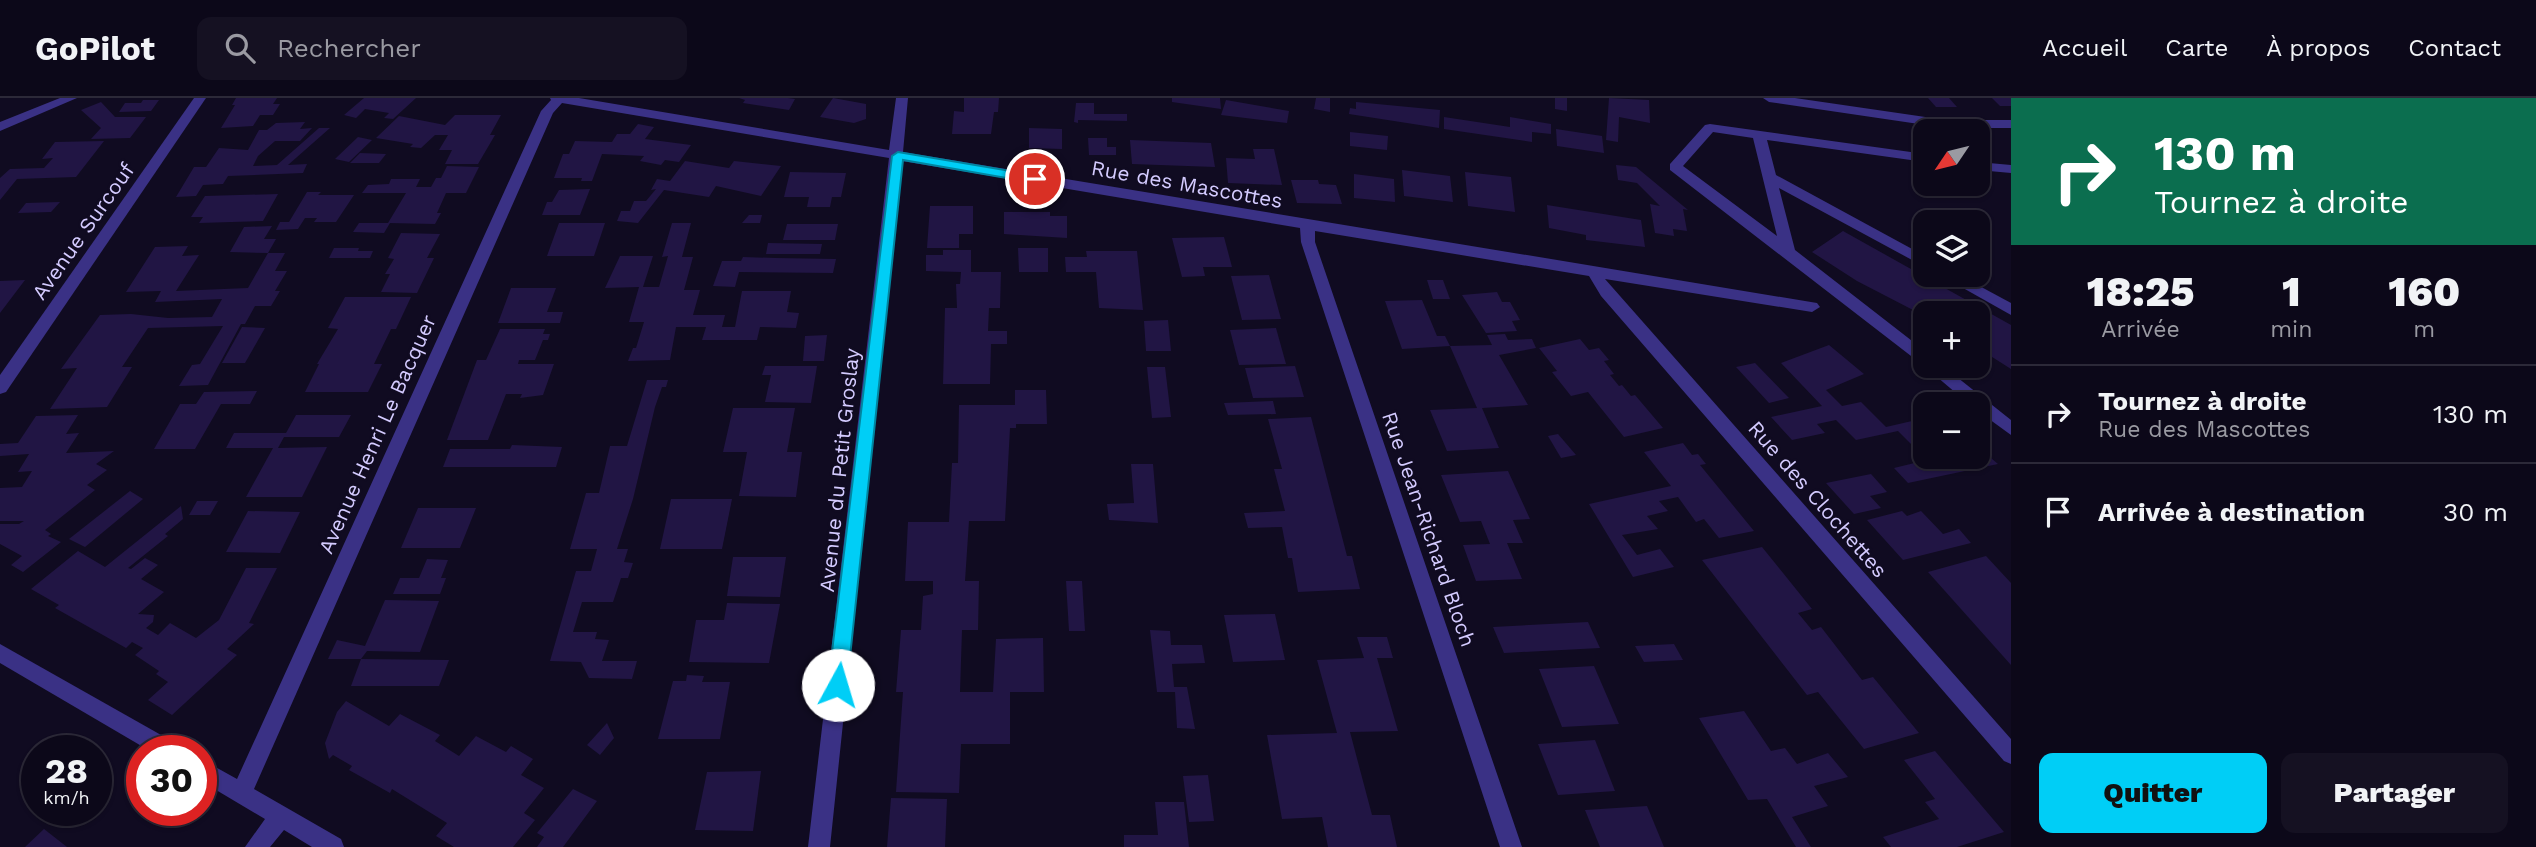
<!DOCTYPE html>
<html lang="fr">
<meta charset="utf-8">
<style>
:root{--surface:#0c0819;--page:#151122;--text:#f1f3f6;--muted:#9a9aa2;--line:#2c2938;--accent:#00cef6}
body{margin:0;font-family:"Work Sans",sans-serif;background:var(--page);color:var(--text);height:100vh;display:flex;flex-direction:column;font-size:26px;white-space:nowrap}
*{box-sizing:border-box;margin:0}
p{font-size:23px;color:var(--muted)}
.icon{flex:none;width:38px;height:38px;fill:none;stroke:currentColor;stroke-width:2;stroke-linecap:round;stroke-linejoin:round}
.map{position:relative;flex:1;overflow:hidden}
.drawer{display:flex;flex-direction:column;background:var(--surface);width:525px}
.drawer>*{flex:none}
.guide{background:#0b6e4f;color:#fff;overflow:hidden}
.needle{width:46px;rotate:235deg}
.buttons{position:absolute;left:1913px;top:21px;display:grid;gap:14px}
.buttons a{display:grid;place-items:center;width:77px;height:77px;border-radius:14px;background:var(--surface);box-shadow:0 2px 5px #0004,0 0 0 2px var(--line);font-size:35px}
.speed{position:absolute;left:21px;top:637px;display:flex;gap:14px;font-size:35px;font-weight:700;text-align:center}
.speed>*{display:grid;place-content:center;width:91px;height:91px;border-radius:50%;background:var(--surface);box-shadow:0 2px 5px #0004,0 0 0 2px var(--line);line-height:1}
.speed small{font-size:18px;font-weight:400}
.speed .limit{border:10px solid #d22;background:#fff;color:#111}
.pin{position:absolute;display:grid;place-items:center;width:60px;height:60px;color:#fff;margin:-30px;border:4px solid #fff;border-radius:50%;box-shadow:0 2px 7px #0007}
.me{position:absolute;width:77px;margin:-38px;rotate:6deg;stroke-linejoin:round;filter:drop-shadow(0 0 5px #0008)}
.turn{display:flex;align-items:center;gap:24px;height:147px;padding:0 28px;font-size:32px}
.turn .icon{width:91px;height:91px;stroke-width:2.5}
.turn b{display:block;font-size:49px;line-height:60px}
.eta{display:flex;justify-content:space-evenly;align-items:center;height:119px;text-align:center}
.eta b{font-size:42px;font-weight:800;line-height:49px}
.cta{display:flex;gap:14px;margin-top:auto;padding:14px 28px}
.cta a{flex:1;height:80px;border-radius:14px;background:var(--accent);color:#111;font-size:28px;font-weight:800;line-height:80px;text-align:center}
.cta a+a{background:var(--page);color:var(--text)}
ul{padding:0;list-style:none}
li{display:flex;align-items:center;gap:21px;height:98px;padding:0 28px;border-top:2px solid var(--line)}
li div{flex:1}
li b{display:block;font-size:26px}
li em{font-style:normal}
header{display:flex;align-items:center;gap:42px;box-sizing:border-box;height:98px;padding:0 35px;background:var(--surface);border-bottom:2px solid var(--line)}
header strong{font-size:33px}
nav{display:flex;gap:38px;margin-inline-start:auto;font-size:24px}
.search{width:490px;height:63px;background:var(--page);display:flex;align-items:center;gap:18px;box-sizing:border-box;padding:0 24px;border-radius:14px;color:var(--muted);font-size:26px}
main{display:flex;flex:1;min-height:0}
.map>svg:first-child{display:block}
.building{fill:#211544}
.lines{fill:none;stroke-linecap:round;stroke-linejoin:round}
.minor{fill:#3a3185;fill-rule:evenodd}
.route{fill:#00cef6;stroke:#0086a0;stroke-width:2}
.labels{text-anchor:middle;dominant-baseline:central;stroke-width:5;stroke-linejoin:round;paint-order:stroke}
.street-label{font-size:21px;fill:#d4cbff;stroke:#100b21}
</style>
<header>
<strong>GoPilot</strong>
<div class="search"><svg class="icon" aria-label="search" viewBox="0 0 24 24"><circle cx="10" cy="10" r="6"/><path d="M15 15l6 6"/></svg>Rechercher</div>
<nav><a>Accueil</a><a>Carte</a><a>À propos</a><a>Contact</a></nav>
</header>
<main>
<div class="map">
<svg width="2011" height="749" viewBox="0 0 2011 749">
<rect width="100%" height="100%" fill="#100b21"/>
<!-- building -->
<g class="building">
<path d="M236,0H277L273,6H280L273,17H260L253,28L221,30L235,7H232Z"/>
<path d="M364,0H416L393,21L384,20L389,15L365,11L356,20L344,17Z"/>
<path d="M739,0H788L795,1L789,12L743,5L745,2Z"/>
<path d="M833,0L866,6V21L854,25L820,19Z"/>
<path d="M964,0H999L998,14H994L991,36H952L954,13L964,14Z"/>
<path d="M1172,0H1220L1221,11L1172,4Z"/>
<path d="M1316,0H1330V14L1314,11Z"/>
<path d="M1555,0H1567V13L1555,11Z"/>
<path d="M1609,0L1649,2L1650,25L1619,19L1618,44L1606,42Z"/>
<path d="M1928,0H1949L1957,9H1936Z"/>
<path d="M1992,0H2011V8H2000Z"/>
<path d="M143,2H159L151,13L119,14L125,5H141Z"/>
<path d="M1226,2L1289,13L1287,25L1221,17Z"/>
<path d="M101,4L115,19H146L130,40L91,41L101,30L81,12Z"/>
<path d="M1356,4L1440,12L1439,30L1349,16L1350,10L1356,11Z"/>
<path d="M1076,5H1094V16H1127V23L1078,22V25L1074,24Z"/>
<path d="M455,17H501L490,37H495L478,66H445L452,52H439L448,37H435L421,50L410,49L413,46L376,40L399,18L445,27Z"/>
<path d="M1444,19L1510,29V19L1551,26V36L1532,34V44L1444,31Z"/>
<path d="M305,24L300,31L312,30L300,43H275L258,58L253,68L277,67L319,30H330L288,67L307,66L303,75L228,78L223,86L203,87L196,98L176,99L194,69H206L219,50L248,52L259,32H267L276,25Z"/>
<path d="M638,26L654,29L645,41L691,47L679,64L665,62L661,67L640,63L644,58L602,56L592,83H581L582,80H554L563,56H569L575,43L612,44L617,36H630Z"/>
<path d="M1029,30L1062,31V51L1029,50Z"/>
<path d="M1556,31L1602,38L1604,55L1557,48Z"/>
<path d="M1350,34L1388,38L1387,52L1350,48Z"/>
<path d="M358,39L372,42L349,64L335,61Z"/>
<path d="M1088,40H1107V49H1116V57H1089Z"/>
<path d="M1130,42L1211,45L1215,69L1132,66Z"/>
<path d="M104,43L76,79L17,81L0,102V80L10,71L44,70L53,60L42,61L55,44Z"/>
<path d="M1253,51H1274L1282,87L1228,85L1226,60L1255,61Z"/>
<path d="M360,55L386,56L379,65H350Z"/>
<path d="M685,63L729,70L734,63L781,68L761,98L716,88L709,99L664,92L638,125L617,123L621,113H630L634,103H646L656,91L651,92L657,81L670,83Z"/>
<path d="M1616,67L1636,69L1688,112L1683,111L1687,133L1673,131L1674,138L1655,135L1650,106L1660,108L1637,85L1618,82Z"/>
<path d="M447,68L479,69L466,95H446L437,115H441L435,126L388,125L406,95H362L368,87L389,86L391,81H420L416,89H431L436,80H441Z"/>
<path d="M1402,72L1450,78L1453,104L1404,98Z"/>
<path d="M790,74L846,75L841,99H832L830,109H807L809,99H784Z"/>
<path d="M1465,74L1511,79L1515,114L1468,108Z"/>
<path d="M1354,76L1394,81L1395,104L1354,100Z"/>
<path d="M1291,82H1318L1319,86L1336,87L1342,106L1297,105Z"/>
<path d="M590,91L580,117H542L547,104H552L559,92Z"/>
<path d="M307,94H321L318,97H354L336,124H314L317,120H305L298,131L276,132L280,124H289Z"/>
<path d="M278,96L263,123L199,125L203,119H191L205,98Z"/>
<path d="M60,104L51,114L18,115L26,105Z"/>
<path d="M1547,107L1641,122L1645,149L1586,142V137L1549,130Z"/>
<path d="M930,108H973V136H959V150H927Z"/>
<path d="M1004,114H1050V118H1067V140L1004,136Z"/>
<path d="M749,117H762L760,125H742Z"/>
<path d="M359,125H390L384,135L353,134Z"/>
<path d="M559,125H605L594,158H547Z"/>
<path d="M672,125H691L682,159H693L684,192H700L693,217H725L722,229H735L742,193H791L787,214L799,215L796,230L760,229L757,242H702L706,229H676L670,262L628,263L633,250H636L644,224H629L639,189L605,190L620,158H653L643,189H659L668,158L662,159Z"/>
<path d="M787,126H838L835,142H783Z"/>
<path d="M272,128L264,141H276L268,155H285L275,173H287L275,193H280L271,208H255L245,226H241L208,287L179,288L192,267L200,266L223,228L148,230L122,269H132L107,309L50,311L77,270L61,271L100,217L131,216L168,220L212,219L222,201L155,204L161,193L126,194L155,149L188,148L182,158L199,157L176,193L248,190L268,155L230,154L244,129Z"/>
<path d="M1843,133L2011,227V271L1978,250V215H1925V222L1911,214L1913,212L1857,183L1812,154Z"/>
<path d="M401,135L440,136L427,160H434L417,195L381,194L390,176H385L394,161L388,160Z"/>
<path d="M1224,139L1232,169H1203L1205,178L1182,179L1172,140Z"/>
<path d="M768,145L822,146L820,156H766Z"/>
<path d="M334,150H359L358,153H373L370,160H329Z"/>
<path d="M1018,150H1048V174H1019Z"/>
<path d="M943,152H971V174H1001L1000,210H989L988,233H1007V246H991L990,286H943L945,210H957L956,186H960L961,174L926,173V157H943Z"/>
<path d="M1086,153H1137L1143,212L1099,210L1096,174H1066L1065,159H1087Z"/>
<path d="M743,159L776,160L836,161L833,175L739,174L735,189L713,188L722,163H741Z"/>
<path d="M1269,177L1281,221L1242,222L1231,178Z"/>
<path d="M25,182L0,215V183Z"/>
<path d="M1427,182H1443L1450,201H1433Z"/>
<path d="M511,190H556L547,214H563L560,225H498Z"/>
<path d="M1497,194L1502,204H1510L1520,222L1512,223L1517,233L1486,235L1462,197Z"/>
<path d="M345,199H411L396,231H391L374,266H382L368,294H305L319,266H317L338,231L328,230Z"/>
<path d="M1422,202L1437,238H1445L1450,248L1402,251L1385,203Z"/>
<path d="M1168,222L1171,253H1146L1144,223Z"/>
<path d="M242,229L265,230L245,265H222Z"/>
<path d="M1276,230L1286,266L1239,267L1230,232Z"/>
<path d="M500,231H545L543,236H550L548,242H543L535,262H519L518,266H554L543,297L520,300L522,296H506L488,342H447L477,262H486Z"/>
<path d="M1505,236L1508,242L1532,241L1536,250L1499,257L1528,307L1482,310L1499,350L1447,353L1430,312L1477,310L1450,248L1492,247L1487,237Z"/>
<path d="M827,237L824,263H803L805,238Z"/>
<path d="M1580,241L1589,252L1599,250L1609,262L1604,263L1614,276L1610,277L1619,288L1622,287L1631,298L1635,297L1663,330L1624,339L1588,294L1571,298L1552,274L1557,273L1539,250Z"/>
<path d="M1829,247L1864,276L1826,292L1842,308L1861,304L1886,329L1925,320V359H1978V349L1998,366L1908,385L1894,370L1927,362L1898,333L1856,342L1836,322L1817,326L1825,335L1792,342L1771,319L1822,308L1781,265Z"/>
<path d="M1755,265L1789,300L1769,305L1736,269Z"/>
<path d="M765,268H817L811,305L765,304L771,277H762Z"/>
<path d="M1295,268L1304,299L1253,300L1245,270Z"/>
<path d="M1147,269H1165L1171,319L1152,320Z"/>
<path d="M647,282H668L666,289H662L655,309L633,401L617,451H628L624,464L633,465L628,480H621L613,504H582L573,534H597L595,541L609,542L602,563H637L632,581L589,580L581,564L550,563L576,473H591L597,451H570L586,395H599L610,348H627Z"/>
<path d="M1015,292H1046L1047,326H1016V330H1010L1005,423H969L965,483H979L978,532H962L960,594H993L996,541L1043,540L1044,594H1010V646H961L959,695L896,694L903,594H896L901,532H921L923,498L933,496V483H905L908,424H949L952,365H958L959,307H1015Z"/>
<path d="M257,293L250,306H221L195,351H154L180,306H196L204,294Z"/>
<path d="M1273,303L1276,316L1228,317L1224,305Z"/>
<path d="M733,310H795L787,354H802L796,399L739,398L747,354H723Z"/>
<path d="M78,317L66,336L79,335L66,355L114,353L96,366L107,372L87,387L95,392L45,432L51,436L48,438L61,444L23,474L11,467L22,458L0,446V426H19L24,423H0V390L22,389L32,373L18,374L29,356L0,358V346L18,345L36,318Z"/>
<path d="M296,317H351L339,339H284L278,350L327,349L302,399H246L273,350H226L234,335H286Z"/>
<path d="M1311,319L1347,458H1352L1360,491L1298,494L1292,460H1288L1282,429L1248,430L1244,415L1285,413L1274,371H1282L1268,321Z"/>
<path d="M1558,336L1576,357L1561,360L1548,338Z"/>
<path d="M1683,345L1692,357L1698,356L1706,366L1700,367L1754,433L1719,440L1704,421L1696,424L1678,399L1659,403L1668,413L1647,418L1658,431L1622,437L1637,457L1660,451L1674,469L1633,479L1589,406L1671,388L1644,354Z"/>
<path d="M512,347L562,349L556,369H443L450,351H510Z"/>
<path d="M1131,366H1153L1158,425L1109,422L1107,406L1134,405Z"/>
<path d="M1508,373L1530,421L1513,422L1523,445H1507L1522,481L1476,483L1463,447L1490,446L1481,423L1460,424L1441,377Z"/>
<path d="M1871,376L1887,394L1870,398L1881,410L1854,416L1826,385Z"/>
<path d="M130,393L143,401L85,449L69,441Z"/>
<path d="M671,401H732L722,451H660Z"/>
<path d="M197,403H218L210,417H189Z"/>
<path d="M181,408L183,421L165,436L168,438L128,470L131,471L145,460L158,467L141,481L164,494L138,516L154,517L153,524L146,530L158,537L170,525L196,540L219,522L246,470H277L249,525L254,526L227,551L237,557L172,617L148,602L168,584L156,576L159,573L135,557L143,550L132,544L126,550L55,510L59,507L31,491L78,453L105,469Z"/>
<path d="M418,410H476L460,450H401Z"/>
<path d="M248,413L300,414L280,455L226,454Z"/>
<path d="M1902,413L1907,418L1921,413L1943,436L1959,431L1971,445L1903,462L1867,422Z"/>
<path d="M1762,449L1812,511L1798,515L1812,532L1821,529L1862,582L1873,579L1919,635L1864,651L1818,594L1807,597L1702,462Z"/>
<path d="M1986,458L2011,485V567L1928,474Z"/>
<path d="M733,459H786L780,499L727,498Z"/>
<path d="M427,461L448,462L441,480H446L440,496H393L400,480H419Z"/>
<path d="M1066,483H1082L1085,533H1069Z"/>
<path d="M385,502L439,503L420,554L367,553L361,561H328L337,542L365,548Z"/>
<path d="M727,505L780,506L769,565L689,564L696,522H724Z"/>
<path d="M1275,516L1285,562L1233,564L1224,517Z"/>
<path d="M1588,524L1600,550L1504,555L1493,529Z"/>
<path d="M1150,532L1170,533L1171,547H1202L1205,565L1172,566L1174,589H1187L1195,631L1177,630L1175,594H1157Z"/>
<path d="M1357,539H1387L1393,560H1377L1398,633L1350,634L1372,717H1390L1397,749H1328L1322,719L1282,721L1267,637L1337,635L1317,562L1364,560Z"/>
<path d="M1674,546L1683,562L1644,564L1635,548Z"/>
<path d="M361,561L449,562L439,588H351Z"/>
<path d="M1594,568L1619,626L1562,629L1539,571Z"/>
<path d="M687,577L704,578L702,584H730L720,641H658L673,583H686Z"/>
<path d="M346,603L389,628L400,616L440,637L435,643L459,658L476,638L506,654L511,648L533,661L521,677L544,690L524,715L535,722L513,749H454L436,738L447,725L392,691L390,695L349,672L352,668L333,657L329,661L325,645L337,614Z"/>
<path d="M1744,613L1771,653L1785,650L1797,666L1828,655L1848,679L1814,688L1828,708L1792,719L1811,749H1796L1767,701L1748,702L1699,620Z"/>
<path d="M607,625L614,640L600,657L587,647Z"/>
<path d="M1595,642L1615,693L1558,697L1538,646Z"/>
<path d="M1935,653L2004,734L1957,749H1891L1883,739L1939,721L1925,704L1935,701L1904,662Z"/>
<path d="M761,673L753,733L695,732L707,674Z"/>
<path d="M1208,677L1214,723L1189,724L1183,678Z"/>
<path d="M573,691L597,703L563,749H537L544,739L537,735Z"/>
<path d="M891,700L947,701L945,749H887Z"/>
<path d="M1155,704H1184L1189,749H1124V737H1158Z"/>
<path d="M1647,708L1664,749H1600L1585,712Z"/>
<path d="M44,731L67,749H25Z"/>
</g>
<g class="lines">
<!-- minor -->
<g class="minor">
<path d="M60,0H77L0,33V24Z"/>
<path d="M194,0H206L6,294L0,296V277Z"/>
<path d="M550,0H579L889,52L896,0H908L903,54L1817,205L1820,209L1812,214L1605,181L2011,641V666L2004,663L1601,198L1589,178L1315,133V144L1522,749H1500L1301,144L1300,130L902,63L830,749H808L889,60L562,5L553,15L254,691L341,741L344,749H312L284,732L270,749H245L265,721L201,683V661L237,681L541,13L551,2Z"/>
<path d="M1763,0H1795L1946,22H2011V30H1946L1769,4Z"/>
<path d="M1710,26L1925,56V64L1767,42L1776,77L1925,158V169L1779,90L1795,152L1925,253V268H1943L2011,322V337L1978,313V306H1969L1924,268L1670,72V66L1705,27ZM1713,34L1753,40L1777,138L1683,68Z"/>
<path d="M1978,64L2011,67V75L1978,72Z"/>
<path d="M1940,177H1959L2011,205V217Z"/>
<path d="M0,546L177,646L180,653H150L0,565Z"/>
</g>
</g>
<!-- route -->
<path class="route" d="M898,54L1035,77L1042,81L1035,85L903,62L847,587L844,593L838,596L831,593L828,587L892,58Z"/>
<g class="labels">
<!-- street labels -->
<g class="street-label">
<text transform="translate(1187 86) rotate(10)">Rue des Mascottes</text>
<text transform="translate(83 133) rotate(-55)">Avenue Surcouf</text>
<text transform="translate(377 336) rotate(-66)">Avenue Henri Le Bacquer</text>
<text transform="translate(839 372) rotate(-84)">Avenue du Petit Groslay</text>
<text transform="translate(1818 401) rotate(49)">Rue des Clochettes</text>
<text transform="translate(1429 431) rotate(71)">Rue Jean-Richard Bloch</text>
</g>
</g>
</svg>
<div class="buttons">
<a><svg class="needle" viewBox="-14 -14 28 28"><path d="M0-13l5 13h-10z" fill="#e53935"/><path d="M0 13l5-13h-10z" fill="#9a9aa2"/></svg></a>
<a><svg class="icon" aria-label="layers" viewBox="0 0 24 24"><path d="M12 4l9 5-9 5-9-5zM3 14l9 5 9-5"/></svg></a>
<a>+</a>
<a>−</a>
</div>
<div class="speed"><div>28<small>km/h</small></div><div class="limit">30</div></div>
<div class="pin" style="left:1035px;top:81px;background:#d93025"><svg class="icon" aria-label="arrive" viewBox="0 0 24 24"><path d="M6 21V4h12l-3 4 3 4H6"/></svg></div>
<svg class="me" style="left:838px;top:587px" viewBox="-20 -20 40 40"><circle r="19" fill="#fff"/><path d="M0-13L10 11 0 6-10 11z" fill="#00cef6"/></svg>
</div>
<section class="drawer">
<div class="guide">
<div class="turn"><svg class="icon" aria-label="right" viewBox="0 0 24 24"><path d="M7 20v-9h11M14 6l5 5-5 5"/></svg><div><b>130 m</b>Tournez à droite</div></div>
</div>
<div class="eta">
<div><b>18:25</b><p>Arrivée</p></div>
<div><b>1</b><p>min</p></div>
<div><b>160</b><p>m</p></div>
</div>
<ul>
<li><svg class="icon" aria-label="right" viewBox="0 0 24 24"><path d="M7 20v-9h11M14 6l5 5-5 5"/></svg><div><b>Tournez à droite</b><p>Rue des Mascottes</p></div><em>130 m</em></li>
<li><svg class="icon" aria-label="arrive" viewBox="0 0 24 24"><path d="M6 21V4h12l-3 4 3 4H6"/></svg><div><b>Arrivée à destination</b></div><em>30 m</em></li>
</ul>
<div class="cta"><a>Quitter</a><a>Partager</a></div>
</section>
</main>
